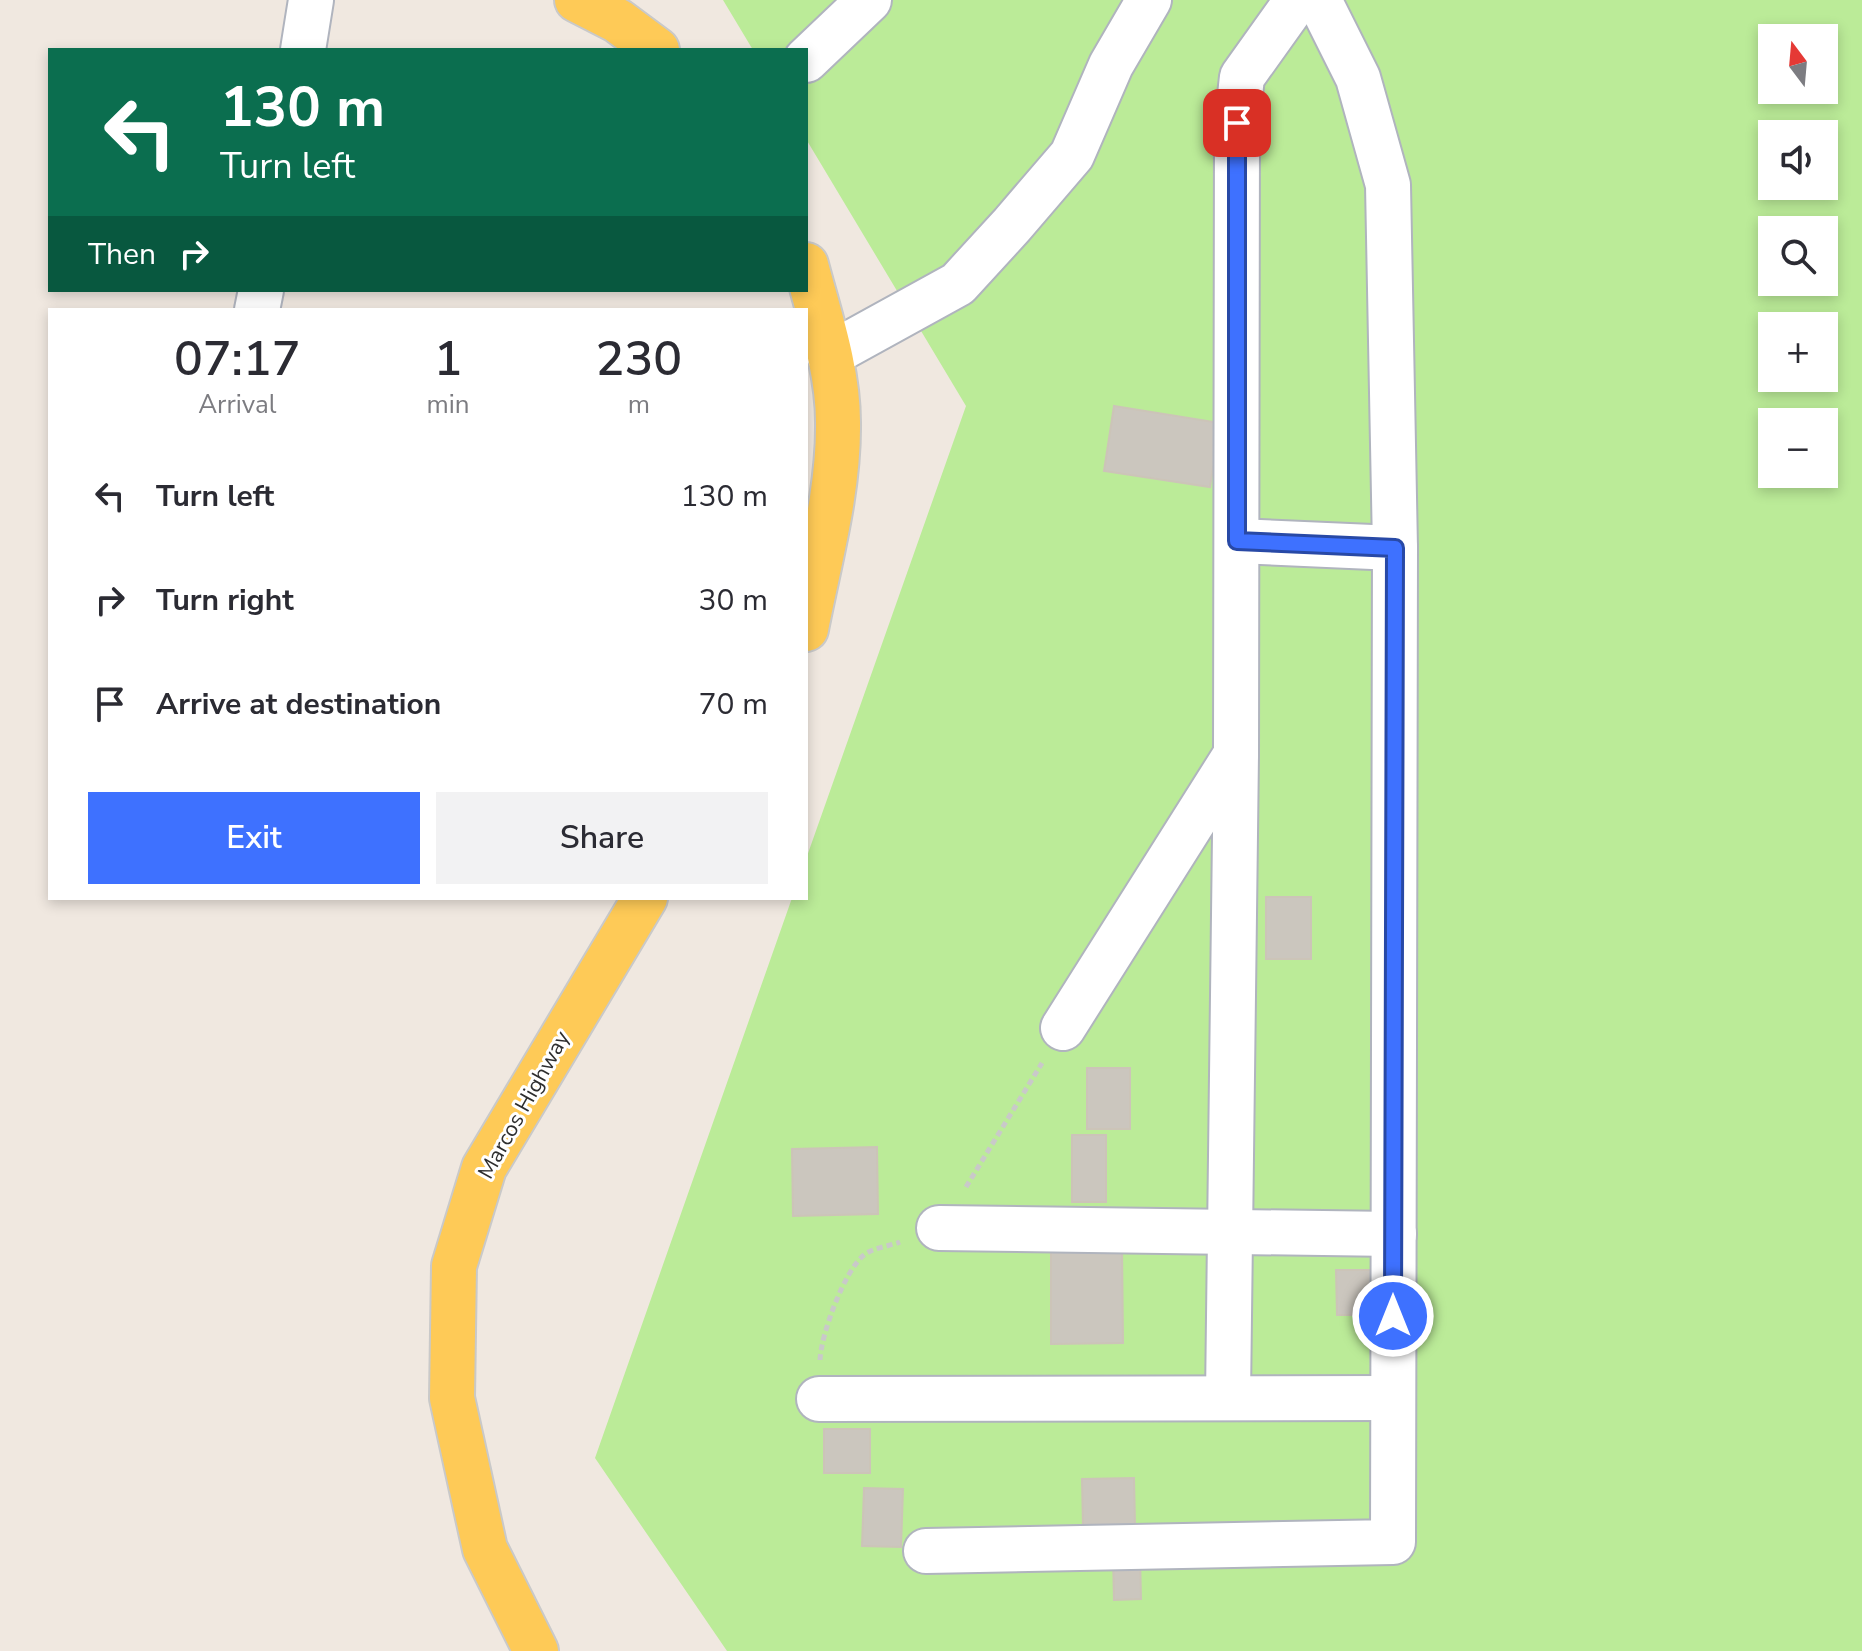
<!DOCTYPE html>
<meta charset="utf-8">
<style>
:root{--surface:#fff;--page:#f2f2f3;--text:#2b2b33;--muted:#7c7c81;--accent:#3e71ff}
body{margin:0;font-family:"Nunito Sans",sans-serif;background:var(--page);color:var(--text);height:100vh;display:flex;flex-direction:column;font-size:30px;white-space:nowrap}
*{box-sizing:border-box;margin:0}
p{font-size:26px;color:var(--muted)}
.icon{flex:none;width:44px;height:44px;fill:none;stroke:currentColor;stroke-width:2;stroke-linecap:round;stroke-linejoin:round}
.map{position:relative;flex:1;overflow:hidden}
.details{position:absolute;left:48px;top:308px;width:760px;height:592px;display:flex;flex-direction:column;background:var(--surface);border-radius:0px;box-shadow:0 4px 12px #0003}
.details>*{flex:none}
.top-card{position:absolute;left:48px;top:48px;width:760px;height:244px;border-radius:0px;box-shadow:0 4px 12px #0003;background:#0b6e4f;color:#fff;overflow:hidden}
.needle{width:52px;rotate:344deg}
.tools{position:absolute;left:1758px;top:24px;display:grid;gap:16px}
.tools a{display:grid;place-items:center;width:80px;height:80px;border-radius:0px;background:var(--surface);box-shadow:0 4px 12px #0003;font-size:40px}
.pin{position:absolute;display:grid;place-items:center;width:68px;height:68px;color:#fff;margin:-34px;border-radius:16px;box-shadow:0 4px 12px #0006}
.me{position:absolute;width:88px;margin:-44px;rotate:0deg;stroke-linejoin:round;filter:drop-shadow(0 0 6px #0008)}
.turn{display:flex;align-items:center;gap:28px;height:168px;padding:0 40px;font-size:36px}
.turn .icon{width:104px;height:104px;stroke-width:2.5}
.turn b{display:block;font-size:56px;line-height:68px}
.then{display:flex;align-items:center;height:76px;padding:0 40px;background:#0003;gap:16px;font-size:30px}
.eta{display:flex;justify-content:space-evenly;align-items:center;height:136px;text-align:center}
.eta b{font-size:48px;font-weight:600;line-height:56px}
.button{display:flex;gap:16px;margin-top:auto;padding:16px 40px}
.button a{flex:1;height:92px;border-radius:0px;background:var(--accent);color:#fff;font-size:32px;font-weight:600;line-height:92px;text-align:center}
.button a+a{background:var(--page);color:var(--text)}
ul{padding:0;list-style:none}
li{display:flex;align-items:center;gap:24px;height:104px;padding:0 40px}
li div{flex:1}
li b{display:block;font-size:30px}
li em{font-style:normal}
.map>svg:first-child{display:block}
.green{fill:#bbeb98;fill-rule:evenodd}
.building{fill:#cbc6be;stroke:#ccc4b8;stroke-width:2}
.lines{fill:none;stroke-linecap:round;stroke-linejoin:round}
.street-casing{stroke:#b0b4be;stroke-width:48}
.primary-casing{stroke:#c9c9c9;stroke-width:48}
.path{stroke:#c9c9c9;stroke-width:5;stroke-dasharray:6 4;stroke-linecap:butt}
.street{stroke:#fff;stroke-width:44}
.primary{stroke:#feca57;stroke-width:44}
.route-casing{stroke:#2849a6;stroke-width:20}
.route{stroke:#3e71ff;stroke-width:14}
.labels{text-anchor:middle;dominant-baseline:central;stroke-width:6;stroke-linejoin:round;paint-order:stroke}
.street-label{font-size:22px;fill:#2e2e2e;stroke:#fff}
</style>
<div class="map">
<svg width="1862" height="1651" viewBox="0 0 1862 1651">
<rect width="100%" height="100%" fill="#f0e8e0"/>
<!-- green -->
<path class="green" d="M723,0H1862V1651H727L595,1458L792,898H806V859L966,406L806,139V50H753ZM1772,38H1824V90H1772ZM1772,134H1824V186H1772ZM1772,230H1824V282H1772ZM1772,326H1824V378H1772ZM1772,422H1824V474H1772Z"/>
<!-- building -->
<g class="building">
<path d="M1114,406L1220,423L1210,487L1104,471Z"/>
<rect x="1266" y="897" width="45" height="62"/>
<rect x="1087" y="1068" width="43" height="61"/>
<rect x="1072" y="1135" width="34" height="67"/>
<path d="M877,1147L878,1214L793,1216L792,1149Z"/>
<path d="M1122,1247L1123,1343L1051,1344V1248Z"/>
<path d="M1336,1270H1374V1315H1337Z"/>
<rect x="824" y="1429" width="46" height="44"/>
<path d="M1134,1478L1135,1525L1083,1526L1082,1479Z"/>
<path d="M864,1488L903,1489L901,1547L862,1546Z"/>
<path d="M1140,1554L1141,1599L1114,1600L1113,1555Z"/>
</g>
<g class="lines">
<!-- street casing -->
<g class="street-casing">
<g id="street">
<path d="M303,50L311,0"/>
<path d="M806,60L869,0"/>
<path d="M257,310L261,290"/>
<path d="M829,355L958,284L1012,225L1072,155L1111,65L1149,0"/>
<path d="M1237,541L1395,548"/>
<path d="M1063,1028L1236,754"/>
<path d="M939,1228L1394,1234"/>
<path d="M1228,1397L1236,754L1237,123L1242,77L1297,0"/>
<path d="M819,1399L1393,1398"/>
<path d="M926,1551L1393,1542L1395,548L1388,185L1358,78L1319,0"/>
</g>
</g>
<!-- primary casing -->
<g class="primary-casing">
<g id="primary">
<path d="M577,0L618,21L657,50"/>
<path d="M806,265C819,315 838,369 838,422C839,492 819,561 806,629"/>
<path d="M536,1651L485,1549L452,1398L454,1266L484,1168L645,898"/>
</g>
</g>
<!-- path -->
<g class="path">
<path d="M966,1187L1042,1063"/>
<path d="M820,1360C821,1335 844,1271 864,1255C872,1248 890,1246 900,1242"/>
</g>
<!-- street -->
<use href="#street" class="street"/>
<!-- primary -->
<use href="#primary" class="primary"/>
</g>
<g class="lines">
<!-- route casing -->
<g class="route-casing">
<path id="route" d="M1237,123V541L1395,548L1393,1316"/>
</g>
<!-- route -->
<use href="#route" class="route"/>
</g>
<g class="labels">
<!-- street labels -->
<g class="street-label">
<text transform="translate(524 1105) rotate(-61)">Marcos Highway</text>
</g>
</g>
</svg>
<div class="tools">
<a><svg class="needle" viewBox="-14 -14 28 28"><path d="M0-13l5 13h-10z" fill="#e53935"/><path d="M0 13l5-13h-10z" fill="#7c7c81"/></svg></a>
<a><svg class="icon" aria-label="sound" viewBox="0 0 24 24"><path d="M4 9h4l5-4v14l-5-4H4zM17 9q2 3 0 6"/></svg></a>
<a><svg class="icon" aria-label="search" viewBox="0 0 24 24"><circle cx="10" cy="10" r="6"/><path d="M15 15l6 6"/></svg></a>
<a>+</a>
<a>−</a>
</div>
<div class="pin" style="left:1237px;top:123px;background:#d93025"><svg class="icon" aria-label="arrive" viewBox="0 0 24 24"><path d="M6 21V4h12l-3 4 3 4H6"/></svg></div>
<svg class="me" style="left:1393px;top:1316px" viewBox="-20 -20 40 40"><circle r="17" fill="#3e71ff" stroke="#fff" stroke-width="3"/><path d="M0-11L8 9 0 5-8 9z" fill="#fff"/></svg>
<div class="top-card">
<div class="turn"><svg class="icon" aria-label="left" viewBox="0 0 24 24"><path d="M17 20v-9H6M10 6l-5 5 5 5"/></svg><div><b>130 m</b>Turn left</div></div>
<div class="then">Then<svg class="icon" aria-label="right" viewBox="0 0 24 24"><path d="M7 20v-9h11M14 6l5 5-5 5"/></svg></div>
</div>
<section class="details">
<div class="eta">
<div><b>07:17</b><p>Arrival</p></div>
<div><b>1</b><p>min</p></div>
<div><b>230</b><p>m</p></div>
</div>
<ul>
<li><svg class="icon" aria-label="left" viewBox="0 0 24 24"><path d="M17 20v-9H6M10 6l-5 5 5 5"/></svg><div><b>Turn left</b></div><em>130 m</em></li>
<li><svg class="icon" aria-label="right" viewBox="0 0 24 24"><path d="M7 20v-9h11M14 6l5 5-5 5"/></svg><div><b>Turn right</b></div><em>30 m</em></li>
<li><svg class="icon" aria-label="arrive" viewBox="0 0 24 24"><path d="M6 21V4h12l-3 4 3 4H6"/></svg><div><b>Arrive at destination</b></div><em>70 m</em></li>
</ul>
<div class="button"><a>Exit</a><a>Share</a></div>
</section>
</div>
